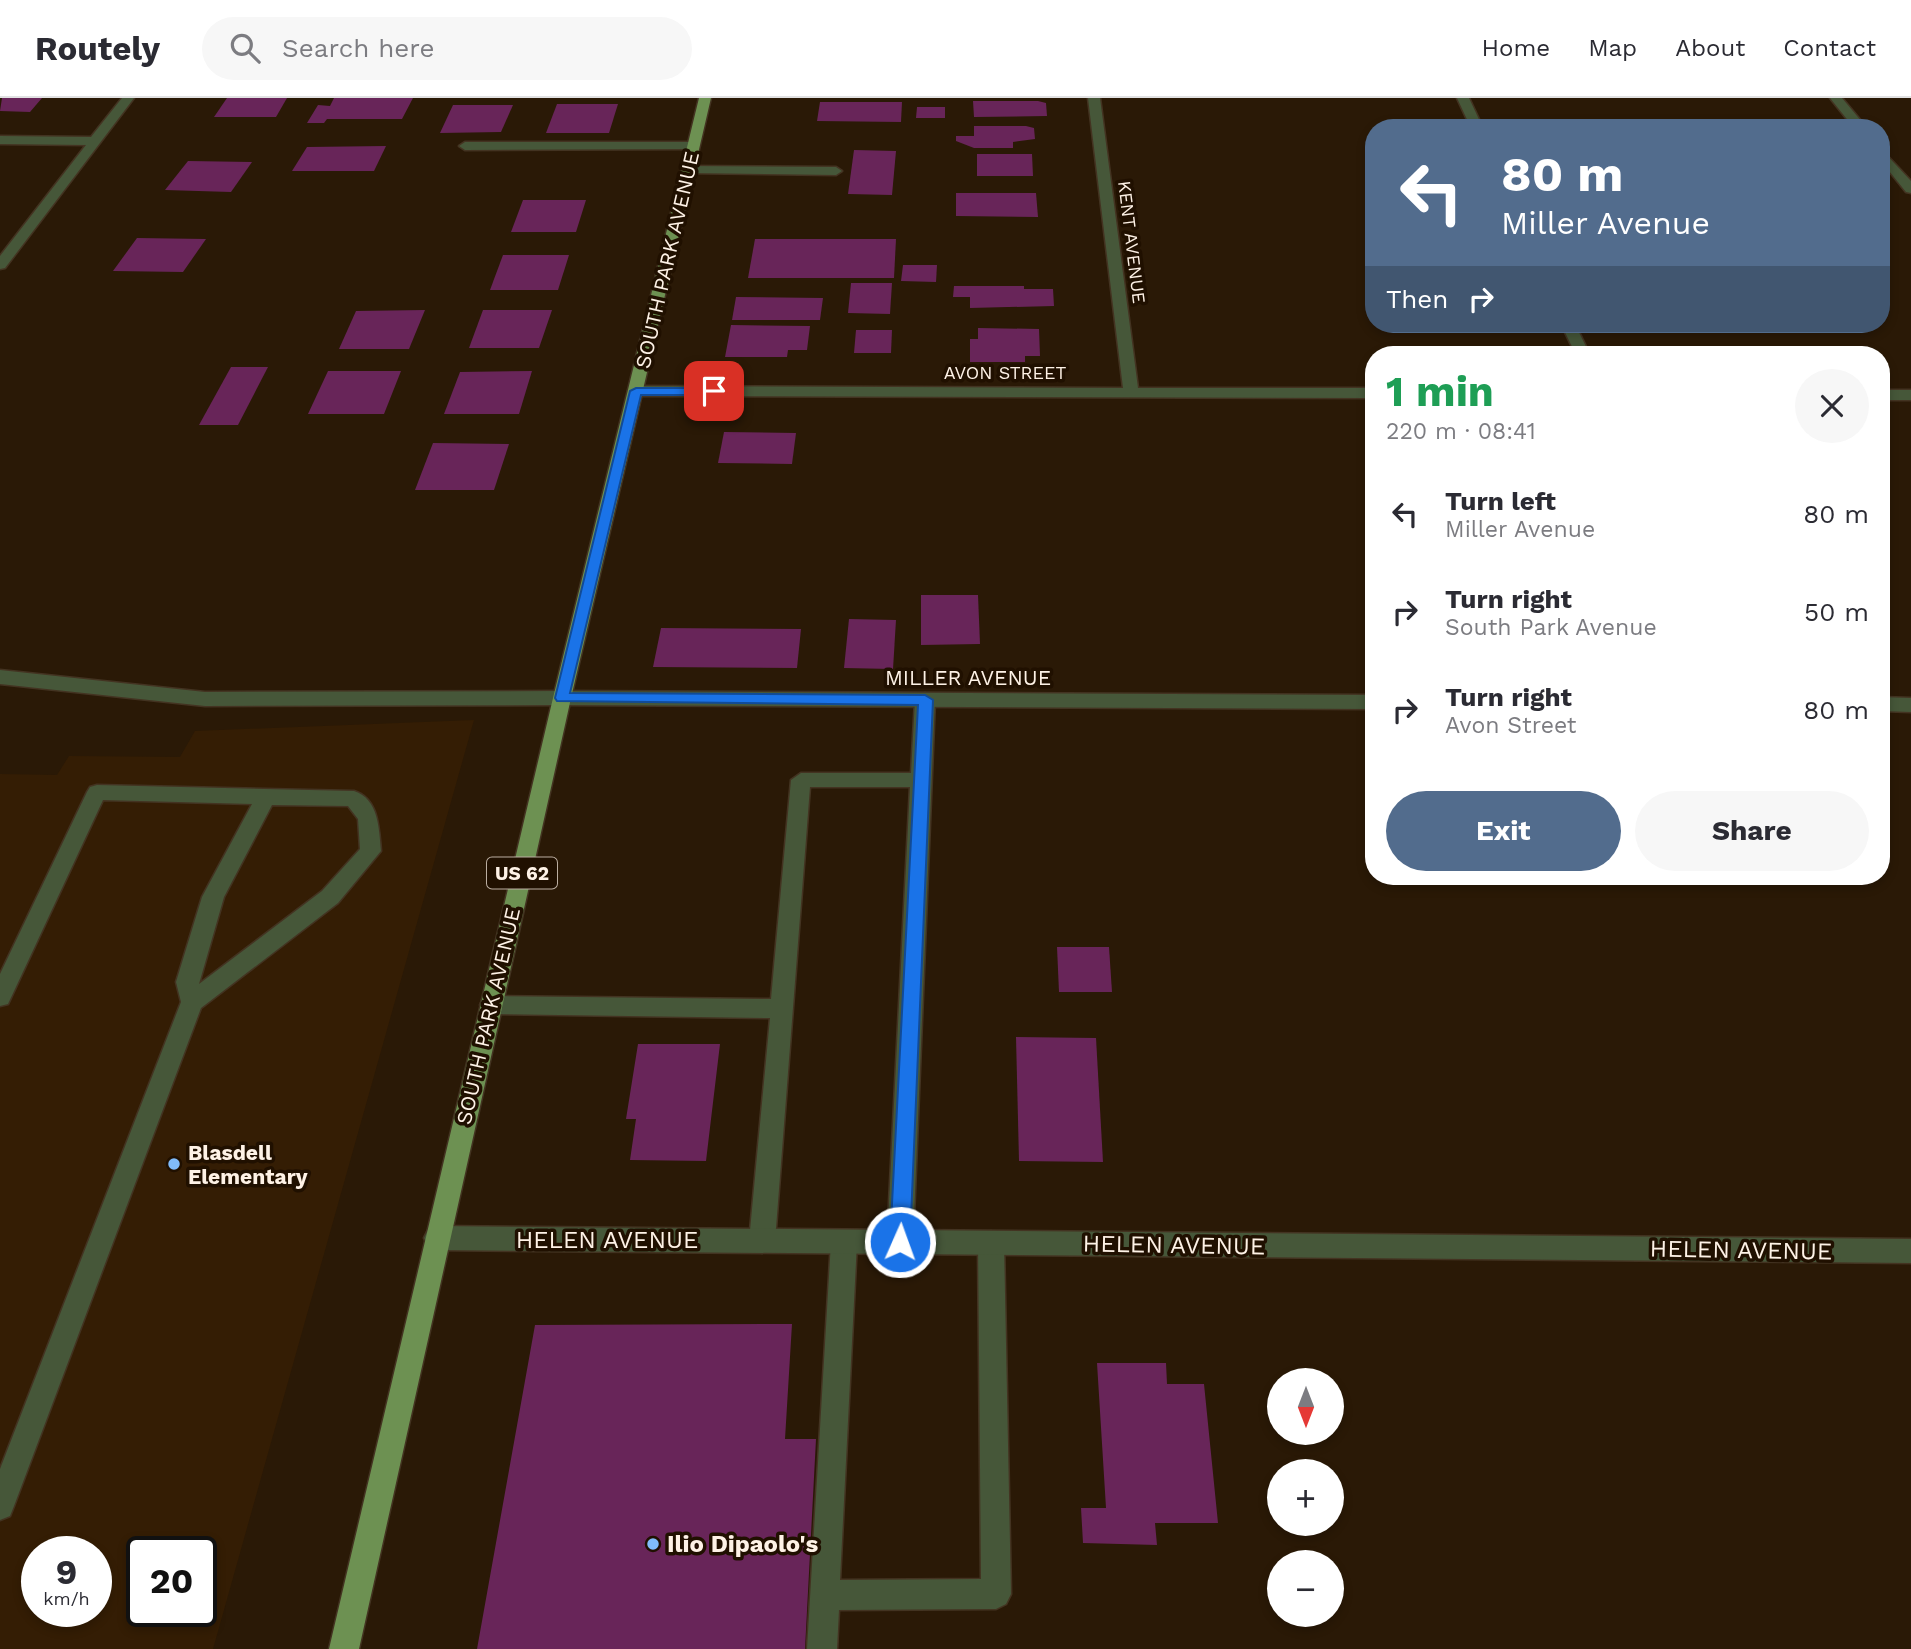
<!DOCTYPE html>
<meta charset="utf-8">
<style>
:root{--surface:#fff;--page:#f7f7f7;--text:#2b2b33;--muted:#7c7c81;--line:#e1e1e2;--accent:#526c8d}
body{margin:0;font-family:"Work Sans",sans-serif;background:var(--page);color:var(--text);height:100vh;display:flex;flex-direction:column;font-size:26px;white-space:nowrap}
*{box-sizing:border-box;margin:0}
p{font-size:23px;color:var(--muted)}
.icon{flex:none;width:38px;height:38px;fill:none;stroke:currentColor;stroke-width:2;stroke-linecap:round;stroke-linejoin:round}
.map{position:relative;flex:1;overflow:hidden}
.sheet{position:absolute;left:1365px;top:248px;width:525px;height:539px;display:flex;flex-direction:column;background:var(--surface);border-radius:28px;box-shadow:0 4px 10px #0003}
.sheet>*{flex:none}
.top-card{position:absolute;left:1365px;top:21px;width:525px;height:214px;border-radius:28px;box-shadow:0 4px 10px #0003;background:#526c8d;color:#fff;overflow:hidden}
.needle{width:46px;rotate:180deg}
.controls{position:absolute;left:1267px;top:1270px;display:grid;gap:14px}
.controls a{display:grid;place-items:center;width:77px;height:77px;border-radius:50%;background:var(--surface);box-shadow:0 4px 10px #0003;font-size:35px}
.speed{position:absolute;left:21px;top:1438px;display:flex;gap:14px;font-size:35px;font-weight:700;text-align:center}
.speed>*{display:grid;place-content:center;width:91px;height:91px;border-radius:50%;background:var(--surface);box-shadow:0 4px 10px #0003;line-height:1}
.speed small{font-size:18px;font-weight:400}
.speed .limit{border:4px solid #111;border-radius:10px;background:#fff;color:#111}
.pin{position:absolute;display:grid;place-items:center;width:60px;height:60px;color:#fff;margin:-30px;border-radius:14px;box-shadow:0 4px 10px #0006}
.me{position:absolute;width:77px;margin:-38px;rotate:2deg;stroke-linejoin:round;filter:drop-shadow(0 0 5px #0008)}
.turn{display:flex;align-items:center;gap:24px;height:147px;padding:0 21px;font-size:32px}
.turn .icon{width:91px;height:91px;stroke-width:2.5}
.turn b{display:block;font-size:49px;line-height:60px}
.then{display:flex;align-items:center;height:66px;padding:0 21px;background:#0003;gap:14px;font-size:26px}
.round{display:grid;place-items:center;flex:none;width:74px;height:74px;border-radius:37px;background:var(--page)}
.head{display:flex;align-items:center;justify-content:space-between;height:119px;padding:0 21px}
h1{font-size:42px;font-weight:700;line-height:52px;color:#1e9e55}
.primary-button{display:flex;gap:14px;margin-top:auto;padding:14px 21px}
.primary-button a{flex:1;height:80px;border-radius:42px;background:var(--accent);color:#fff;font-size:28px;font-weight:700;line-height:80px;text-align:center}
.primary-button a+a{background:var(--page);color:var(--text)}
ul{padding:0;list-style:none}
li{display:flex;align-items:center;gap:21px;height:98px;padding:0 21px}
li div{flex:1}
li b{display:block;font-size:26px}
li em{font-style:normal}
header{display:flex;align-items:center;gap:42px;box-sizing:border-box;height:98px;padding:0 35px;background:var(--surface);border-bottom:2px solid var(--line)}
header strong{font-size:33px}
nav{display:flex;gap:38px;margin-inline-start:auto;font-size:24px}
.search{width:490px;height:63px;background:var(--page);display:flex;align-items:center;gap:18px;box-sizing:border-box;padding:0 24px;border-radius:38px;color:var(--muted);font-size:26px}
.map>svg:first-child{display:block}
.built{fill:#341d04;fill-rule:evenodd}
.building{fill:#682559}
.lines{fill:none;stroke-linecap:round;stroke-linejoin:round}
.service-casing{stroke:#433321;stroke-width:3}
.minor-casing{stroke:#433321;stroke-width:3}
.primary-casing{stroke:#433321;stroke-width:3}
.service{fill:#465739;fill-rule:evenodd}
.minor{fill:#465739;fill-rule:evenodd}
.primary{fill:#6d9152;fill-rule:evenodd}
.route{fill:#1a73e8;stroke:#114b97;stroke-width:2}
.poi-dot{fill:#81bcfa;stroke:#201000;stroke-width:2.5}
.labels{text-anchor:middle;dominant-baseline:central;stroke-width:7;stroke-linejoin:round;paint-order:stroke}
.far-street-label{font-size:18px;fill:#fef2e6;stroke:#201000}
.shield{fill:#201000;stroke:#bbaea1;stroke-width:2}
.shield-label{font-size:19px;font-weight:bold;fill:#fef2e6}
.street-label{font-size:21px;fill:#fef2e6;stroke:#201000}
.poi-label{font-size:21px;font-weight:bold;fill:#fef2e6;stroke:#201000;text-anchor:start}
.near-street-label{font-size:24px;fill:#fef2e6;stroke:#201000}
.near-poi-label{font-size:24px;font-weight:bold;fill:#fef2e6;stroke:#201000;text-anchor:start}
</style>
<header>
<strong>Routely</strong>
<div class="search"><svg class="icon" aria-label="search" viewBox="0 0 24 24"><circle cx="10" cy="10" r="6"/><path d="M15 15l6 6"/></svg>Search here</div>
<nav><a>Home</a><a>Map</a><a>About</a><a>Contact</a></nav>
</header>
<div class="map">
<svg width="1911" height="1551" viewBox="0 0 1911 1551">
<rect width="100%" height="100%" fill="#2a1906"/>
<!-- built -->
<path class="built" d="M474,622L213,1551H0V676L57,677L69,658L180,659L195,633ZM37,1454H96V1514H37ZM142,1454H201V1514H142Z"/>
<!-- building -->
<g class="building">
<path d="M2,0H42L30,14L0,13Z"/>
<path d="M227,0H287L276,19H214Z"/>
<path d="M334,0H413L402,21H327L324,25H307L318,7L330,8Z"/>
<path d="M973,3H1038L1046,5L1047,18L974,19Z"/>
<path d="M820,4H902L901,24L817,23Z"/>
<path d="M557,6H618L609,35H546Z"/>
<path d="M453,7H513L501,34L440,35Z"/>
<path d="M917,9H945V20H916Z"/>
<path d="M974,28H1026L1034,30L1035,41L1013,44V50H974L956,43V38H974Z"/>
<path d="M386,48L374,73H292L307,49Z"/>
<path d="M854,52L896,53L892,97L848,96Z"/>
<path d="M977,56H1032L1033,78H977Z"/>
<path d="M188,63L252,64L231,94L165,92Z"/>
<path d="M956,95H1036L1038,119L956,118Z"/>
<path d="M523,102H586L576,134H511Z"/>
<path d="M137,140L206,141L183,174L113,173Z"/>
<path d="M755,141H896L894,180H748Z"/>
<path d="M503,157H569L558,192H490Z"/>
<path d="M903,167H937L936,184L901,183Z"/>
<path d="M851,185H892L890,216L848,215Z"/>
<path d="M954,188H1024V191H1053L1054,208L970,210V199H953Z"/>
<path d="M736,199L823,200L820,222H732Z"/>
<path d="M425,212L409,251H339L356,213Z"/>
<path d="M483,212H552L539,250H469Z"/>
<path d="M731,227L810,228L807,252H788L787,259H725Z"/>
<path d="M978,230L1039,231L1040,258H1025V264H970V241H978Z"/>
<path d="M856,232H892L891,255H854Z"/>
<path d="M231,269H268L238,327H199Z"/>
<path d="M328,273H401L384,316H308Z"/>
<path d="M532,273L519,316H444L460,274Z"/>
<path d="M724,334L796,335L792,366L718,365Z"/>
<path d="M433,345L509,346L494,392H415Z"/>
<path d="M921,497H978L980,546L921,547Z"/>
<path d="M849,521L896,522L893,571L844,570Z"/>
<path d="M661,530L801,531L797,570L653,569Z"/>
<path d="M1057,849H1109L1112,894H1059Z"/>
<path d="M1016,939L1096,940L1103,1064L1019,1063Z"/>
<path d="M638,946H720L706,1063L630,1062L636,1021H626Z"/>
<path d="M792,1226L785,1341H816L805,1551H477L535,1227Z"/>
<path d="M1097,1265H1166L1167,1286H1204L1218,1425H1155L1157,1447L1083,1445L1081,1410H1106Z"/>
</g>
<g class="lines">
<!-- service casing -->
<g class="service-casing">
<g id="service">
<path d="M693,44L697,45V51L465,52L459,48L465,44Z"/>
<path d="M683,68L836,69L842,73L836,77L688,75L683,74Z"/>
<path d="M0,572L205,594L562,593L571,600L562,607L205,608L0,586Z"/>
<path d="M925,595L935,602L913,1144L909,1152L900,1156L891,1152L887,1144L910,689H810L775,1143L771,1151L762,1155L753,1151L749,1143L770,920L491,916L483,914L480,907L483,900L491,898L771,901L791,682L801,675H911L915,602Z"/>
<path d="M97,687L354,693C379,701 379,731 381,753L338,805L201,910L14,1408L10,1418L0,1422V1371L181,904L176,884L202,799L252,706L103,702L8,906L0,908V876L87,694L90,689ZM272,707L348,708L358,721L360,751L322,793L199,886L224,799Z"/>
<path d="M844,1132L853,1136L857,1144L840,1482L981,1481L978,1145L982,1137L991,1133L1000,1137L1004,1145L1011,1496L1006,1506L996,1511L839,1512L837,1551H807L831,1144L835,1136Z"/>
</g>
</g>
<!-- minor casing -->
<g class="minor-casing">
<g id="minor">
<path d="M122,0H134L5,170L0,171V158L86,47L0,46V38L91,39Z"/>
<path d="M1088,0H1100L1138,290H1374V300L636,298L628,293L636,288L1123,290Z"/>
<path d="M1457,0H1469L1483,30H1471Z"/>
<path d="M1830,0H1842L1867,30H1854Z"/>
<path d="M1881,51L1911,83V95L1906,94L1881,63Z"/>
<path d="M1561,226H1575L1590,257H1576Z"/>
<rect x="1881" y="292" width="30" height="10"/>
<path d="M562,593L1374,597V611L562,607L553,600Z"/>
<path d="M1881,599L1911,600V614L1881,613Z"/>
<path d="M437,1128L1911,1141V1165L437,1152L428,1148L424,1140L428,1132Z"/>
</g>
</g>
<!-- primary casing -->
<g class="primary-casing">
<path id="primary" d="M699,0H711L571,600L359,1551H329L553,600Z"/>
</g>
<!-- service -->
<use href="#service" class="service"/>
<!-- minor -->
<use href="#minor" class="minor"/>
<!-- primary -->
<use href="#primary" class="primary"/>
</g>
<!-- route -->
<path class="route" d="M636,290H714L720,293L714,297H641L570,595L925,597L933,602L910,1144L907,1150L900,1153L893,1150L890,1144L918,607L557,603L555,600L630,293Z"/>
<!-- markers -->
<g class="poi-dot">
<circle cx="174" cy="1066" r="7"/>
<circle cx="653" cy="1446" r="7"/>
</g>
<g class="labels">
<!-- far-street labels -->
<g class="far-street-label">
<text transform="translate(1132 144) rotate(83)">KENT AVENUE</text>
<text x="1005" y="274">AVON STREET</text>
</g>
<!-- shield labels -->
<rect class="shield" x="487" y="759.5" width="70" height="31" rx="5"/>
<g class="shield-label">
<text x="522" y="775">US 62</text>
</g>
<!-- street labels -->
<g class="street-label">
<text transform="translate(667 162) rotate(-77)">SOUTH PARK AVENUE</text>
<text x="968" y="579">MILLER AVENUE</text>
<text transform="translate(488 918) rotate(-77)">SOUTH PARK AVENUE</text>
</g>
<!-- poi labels -->
<g class="poi-label">
<text x="188" y="1054">Blasdell<tspan x="188" dy="24">Elementary</tspan></text>
</g>
<!-- near-street labels -->
<g class="near-street-label">
<text x="607" y="1142">HELEN AVENUE</text>
<text transform="translate(1174 1147) rotate(1)">HELEN AVENUE</text>
<text transform="translate(1741 1152) rotate(1)">HELEN AVENUE</text>
</g>
<!-- near-poi labels -->
<g class="near-poi-label">
<text x="667" y="1446">Ilio Dipaolo's</text>
</g>
</g>
</svg>
<div class="controls">
<a><svg class="needle" viewBox="-14 -14 28 28"><path d="M0-13l5 13h-10z" fill="#e53935"/><path d="M0 13l5-13h-10z" fill="#7c7c81"/></svg></a>
<a>+</a>
<a>−</a>
</div>
<div class="speed"><div>9<small>km/h</small></div><div class="limit">20</div></div>
<div class="pin" style="left:714px;top:293px;background:#d93025"><svg class="icon" aria-label="arrive" viewBox="0 0 24 24"><path d="M6 21V4h12l-3 4 3 4H6"/></svg></div>
<svg class="me" style="left:900px;top:1144px" viewBox="-20 -20 40 40"><circle r="17" fill="#1a73e8" stroke="#fff" stroke-width="3"/><path d="M0-11L8 9 0 5-8 9z" fill="#fff"/></svg>
<div class="top-card">
<div class="turn"><svg class="icon" aria-label="left" viewBox="0 0 24 24"><path d="M17 20v-9H6M10 6l-5 5 5 5"/></svg><div><b>80 m</b>Miller Avenue</div></div>
<div class="then">Then<svg class="icon" aria-label="right" viewBox="0 0 24 24"><path d="M7 20v-9h11M14 6l5 5-5 5"/></svg></div>
</div>
<section class="sheet">
<div class="head"><div><h1>1 min</h1><p>220 m · 08:41</p></div><a class="round"><svg class="icon" aria-label="close" viewBox="0 0 24 24"><path d="M6 6l12 12M18 6L6 18"/></svg></a></div>
<ul>
<li><svg class="icon" aria-label="left" viewBox="0 0 24 24"><path d="M17 20v-9H6M10 6l-5 5 5 5"/></svg><div><b>Turn left</b><p>Miller Avenue</p></div><em>80 m</em></li>
<li><svg class="icon" aria-label="right" viewBox="0 0 24 24"><path d="M7 20v-9h11M14 6l5 5-5 5"/></svg><div><b>Turn right</b><p>South Park Avenue</p></div><em>50 m</em></li>
<li><svg class="icon" aria-label="right" viewBox="0 0 24 24"><path d="M7 20v-9h11M14 6l5 5-5 5"/></svg><div><b>Turn right</b><p>Avon Street</p></div><em>80 m</em></li>
</ul>
<div class="primary-button"><a>Exit</a><a>Share</a></div>
</section>
</div>
